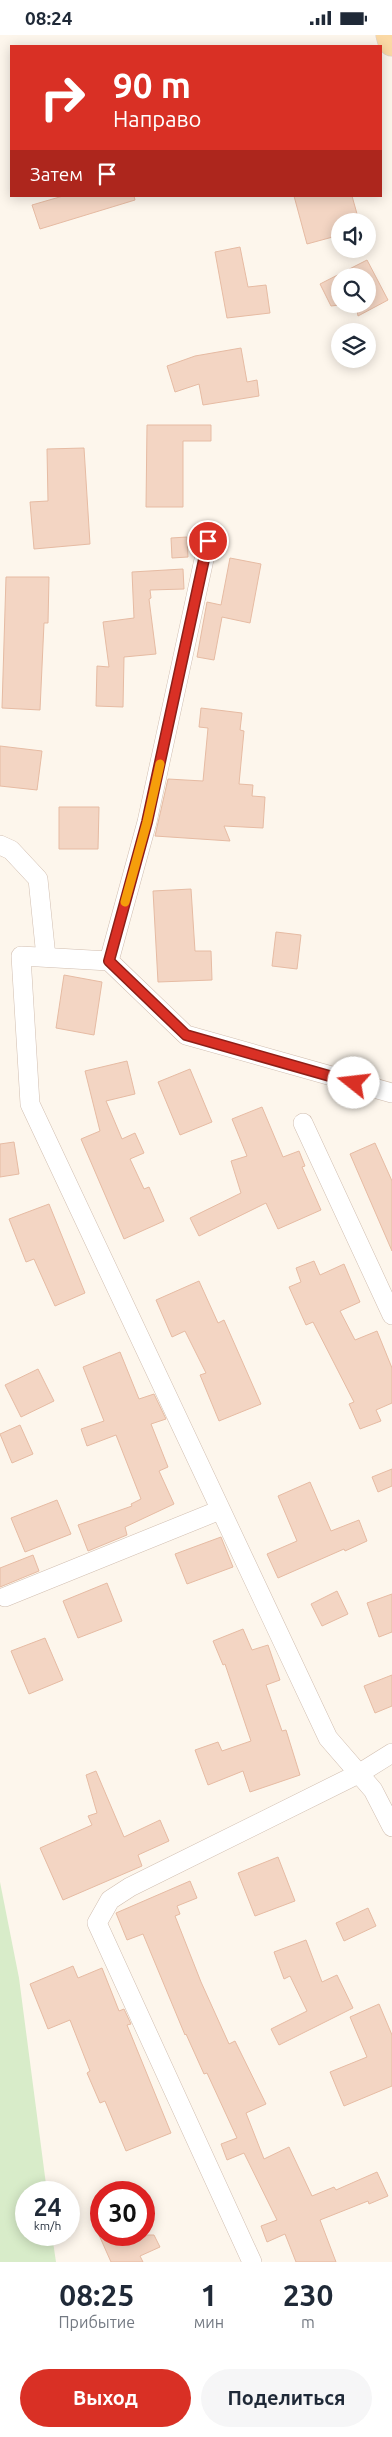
<!DOCTYPE html>
<html lang="ru">
<meta charset="utf-8">
<style>
:root{--surface:#fff;--page:#f6f6f7;--text:#1f2937;--muted:#747a83;--accent:#d93025}
body{margin:0;font-family:Ubuntu,sans-serif;background:var(--page);color:var(--text);height:100vh;display:flex;flex-direction:column;font-size:19px;white-space:nowrap}
*{box-sizing:border-box;margin:0}
p{font-size:16px;color:var(--muted)}
.icon{flex:none;width:28px;height:28px;fill:none;stroke:currentColor;stroke-width:2;stroke-linecap:round;stroke-linejoin:round}
.map{position:relative;height:2227px;overflow:hidden}
.side{display:flex;flex-direction:column;background:var(--surface);flex:1}
.side>*{flex:none}
.top-card{position:absolute;left:10px;top:10px;width:372px;height:152px;border-radius:0px;box-shadow:0 2px 12px #0003;background:#d93025;color:#fff;overflow:hidden}
.fabs{position:absolute;left:331px;top:178px;display:grid;gap:10px}
.fabs a{display:grid;place-items:center;width:45px;height:45px;border-radius:50%;background:var(--surface);box-shadow:0 2px 12px #0003;font-size:25px}
.speed{position:absolute;left:15px;top:2146px;display:flex;gap:10px;font-size:25px;font-weight:700;text-align:center}
.speed>*{display:grid;place-content:center;width:65px;height:65px;border-radius:50%;background:var(--surface);box-shadow:0 2px 12px #0003;line-height:1}
.speed small{font-size:12px;font-weight:400}
.speed .limit{border:8px solid #d22;background:#fff;color:#111}
.pin{position:absolute;display:grid;place-items:center;width:42px;height:42px;color:#fff;margin:-21px;border:2px solid #fff;border-radius:50%;box-shadow:0 1px 5px #0007}
.me{position:absolute;width:55px;margin:-28px;rotate:286deg;stroke-linejoin:round;filter:drop-shadow(0 0 4px #0008)}
.turn{display:flex;align-items:center;gap:18px;height:105px;padding:0 20px;font-size:22px}
.turn .icon{width:65px;height:65px;stroke-width:2.5}
.turn b{display:block;font-size:35px;line-height:42px}
.then{display:flex;align-items:center;height:48px;padding:0 20px;background:#0003;gap:10px;font-size:19px}
.eta{display:flex;justify-content:space-evenly;align-items:center;height:85px;text-align:center}
.eta b{font-size:30px;font-weight:700;line-height:35px}
.primary-button{display:flex;gap:10px;margin-top:auto;padding:10px 20px}
.primary-button a{flex:1;height:58px;border-radius:30px;background:var(--accent);color:#fff;font-size:20px;font-weight:700;line-height:58px;text-align:center}
.primary-button a+a{background:var(--page);color:var(--text)}
.status{display:flex;justify-content:space-between;align-items:center;height:35px;padding:0 25px;background:var(--surface);direction:ltr}
.status svg{height:14px;fill:currentColor}
.map>svg:first-child{display:block}
.green{fill:#d8ecc9}
.building{fill:#f3d5c3;stroke:#e6bba3}
.lines{fill:none;stroke-linecap:round;stroke-linejoin:round}
.street-casing{stroke:#d1beb0;stroke-width:20}
.primary-casing{stroke:#dad1cd;stroke-width:29}
.street{stroke:#fff;stroke-width:19}
.primary{stroke:#fbd9a5;stroke-width:28}
.route-casing{stroke:#8d1f18;stroke-width:12}
.route{stroke:#d93025;stroke-width:9}
.slow{stroke:#f59e0b;stroke-width:9}
</style>
<div class="status"><b>08:24</b><svg viewBox="0 0 49 12"><path d="M0 12V9h3v3zM5 12V6h3v6zM10 12V3h3v9zM15 12V0h3v12zM26 1h20v11H26zM47 4h2v5h-2z"/></svg></div>
<div class="map">
<svg width="392" height="2227" viewBox="0 0 392 2227">
<rect width="100%" height="100%" fill="#fdf6ec"/>
<!-- green -->
<path class="green" d="M0,1847L19,1943L47,2157L26,2158V2200H52L56,2227H0Z"/>
<!-- building -->
<g class="building">
<path d="M63,161H134L135,165L40,194L32,170Z"/>
<path d="M294,161H352L359,186H340V200L307,209Z"/>
<path d="M240,212L248,252L266,250L270,278L227,283L215,217Z"/>
<path d="M367,225L388,265L358,281L356,269H368V241H340V269H348L331,271L320,249Z"/>
<path d="M241,313L247,347L257,345L259,361L203,370L199,349L175,357L167,331L195,321Z"/>
<path d="M147,390H211V406H183V472H146Z"/>
<path d="M84,413L90,509L34,514L30,467L48,466L47,414Z"/>
<path d="M187,502L188,522L172,523L171,503Z"/>
<path d="M230,523L261,529L250,588L222,582L214,625L197,622L207,567L221,570Z"/>
<path d="M183,534L184,554L150,555L151,563L149,564L156,619L124,622L123,672L96,671L97,631L109,632L103,587L134,583L132,537Z"/>
<path d="M6,542H49L48,588H44L40,675L2,673Z"/>
<path d="M201,673L242,678L240,695L244,696L239,749L253,750L252,761L265,762L263,793L224,791L230,806L155,801L168,744L203,746L208,693L199,692Z"/>
<path d="M0,711L42,716L37,755L0,751Z"/>
<path d="M59,772H99L98,814H59Z"/>
<path d="M191,854L195,916H211L212,945L158,947L153,856Z"/>
<path d="M276,897L301,900L297,934L272,931Z"/>
<path d="M64,940L102,947L94,1000L56,993Z"/>
<path d="M127,1026L135,1059L106,1066L122,1104L135,1098L144,1118L130,1124L144,1154L149,1152L164,1186L124,1204L81,1104L100,1096L85,1036Z"/>
<path d="M190,1034L212,1087L180,1100L158,1047Z"/>
<path d="M262,1072L283,1122L299,1116L305,1131L302,1132L321,1175L278,1194L266,1168L199,1201L190,1183L241,1158L231,1126L247,1121L232,1084Z"/>
<path d="M14,1107L19,1139L0,1142V1109Z"/>
<path d="M375,1108L392,1146V1216L350,1119Z"/>
<path d="M49,1169L85,1258L55,1271L34,1224L26,1227L9,1184Z"/>
<path d="M314,1226L320,1240L344,1229L360,1267L340,1276L355,1305L377,1296L392,1333V1368L376,1375L381,1386L360,1394L349,1369L354,1367L313,1287L306,1290L289,1252L301,1247L296,1233Z"/>
<path d="M199,1246L218,1288L224,1285L261,1369L219,1386L200,1340L206,1338L185,1296L172,1302L156,1265Z"/>
<path d="M120,1317L139,1364L154,1359L166,1384L151,1389L168,1432L159,1436L174,1469L125,1492L127,1500L88,1516L78,1490L132,1471L131,1469L141,1464L116,1400L87,1411L81,1394L104,1386L83,1332Z"/>
<path d="M38,1334L54,1366L21,1382L5,1350Z"/>
<path d="M20,1390L33,1419L12,1428L0,1399Z"/>
<path d="M392,1434V1451L378,1457L372,1442Z"/>
<path d="M310,1447L331,1496L359,1485L367,1506L345,1516L344,1514L278,1543L267,1519L297,1506L278,1461Z"/>
<path d="M57,1465L71,1499L25,1517L11,1483Z"/>
<path d="M221,1502L233,1532L187,1549L175,1519Z"/>
<path d="M33,1520L39,1536L0,1552V1533Z"/>
<path d="M107,1548L122,1586L78,1603L63,1566Z"/>
<path d="M337,1556L348,1579L322,1591L311,1569Z"/>
<path d="M392,1559V1597L379,1602L367,1568Z"/>
<path d="M243,1594L252,1615L268,1610L280,1645L266,1650L282,1696L286,1695L300,1740L250,1757L243,1736L208,1750L195,1715L218,1707L222,1716L251,1706L225,1629L223,1630L213,1606Z"/>
<path d="M45,1603L63,1645L29,1659L11,1616Z"/>
<path d="M392,1640V1671L375,1678L364,1651Z"/>
<path d="M96,1736L124,1802L160,1785L169,1806L138,1820L142,1831L63,1865L40,1813L92,1790L88,1781L97,1778L86,1740Z"/>
<path d="M278,1822L295,1866L255,1881L238,1838Z"/>
<path d="M190,1846L197,1863L177,1871L180,1879L175,1881L201,1947L229,2009L235,2006L266,2069L246,2078L264,2124L289,2112L312,2161L334,2152L336,2155L377,2137L388,2161L369,2169L368,2166L320,2185L336,2227H296L285,2199L267,2207L261,2191L277,2185L244,2118L227,2125L221,2109L237,2103L207,2038L204,2039L186,1999L185,2000L143,1899L127,1905L116,1878Z"/>
<path d="M368,1873L376,1891L344,1906L336,1888Z"/>
<path d="M306,1905L322,1947L337,1940L353,1973L279,2010L271,1994L307,1976L290,1941L284,1944L274,1917Z"/>
<path d="M73,1931L78,1943L102,1933L119,1976L124,1974L131,1989L127,1990L171,2098L126,2116L105,2066L100,2068L87,2038L90,2036L70,1985L48,1994L30,1949Z"/>
<path d="M379,1969L392,2000V2051L344,2071L330,2037L367,2022L350,1982Z"/>
<path d="M99,2200H154L160,2212L140,2221L143,2227H111Z"/>
</g>
<g class="lines">
<!-- street casing -->
<g class="street-casing">
<g id="street">
<path d="M208,506L147,787L109,926L186,1000L392,1058"/>
<path d="M0,810L11,815L38,844L46,922"/>
<path d="M109,926L21,921L30,1069L328,1703L373,1755L392,1792"/>
<path d="M303,1088L392,1280"/>
<path d="M5,1562L220,1475"/>
<path d="M252,2227L97,1888L110,1865L130,1852L360,1738L392,1718"/>
</g>
</g>
<!-- primary casing -->
<g class="primary-casing">
<path id="primary" d="M390,0L392,7"/>
</g>
<!-- street -->
<use href="#street" class="street"/>
<!-- primary -->
<use href="#primary" class="primary"/>
</g>
<g class="lines">
<!-- route casing -->
<g class="route-casing">
<path id="route" d="M208,506L147,787L109,926L186,1000L354,1048"/>
</g>
<!-- route -->
<use href="#route" class="route"/>
<!-- slow -->
<path class="slow" d="M125,867L147,787L160,729"/>
</g>
</svg>
<div class="fabs">
<a><svg class="icon" aria-label="sound" viewBox="0 0 24 24"><path d="M4 9h4l5-4v14l-5-4H4zM17 9q2 3 0 6"/></svg></a>
<a><svg class="icon" aria-label="search" viewBox="0 0 24 24"><circle cx="10" cy="10" r="6"/><path d="M15 15l6 6"/></svg></a>
<a><svg class="icon" aria-label="layers" viewBox="0 0 24 24"><path d="M12 4l9 5-9 5-9-5zM3 14l9 5 9-5"/></svg></a>
</div>
<div class="speed"><div>24<small>km/h</small></div><div class="limit">30</div></div>
<div class="pin" style="left:208px;top:506px;background:#d93025"><svg class="icon" aria-label="arrive" viewBox="0 0 24 24"><path d="M6 21V4h12l-3 4 3 4H6"/></svg></div>
<svg class="me" style="left:354px;top:1048px" viewBox="-20 -20 40 40"><circle r="19" fill="#fff"/><path d="M0-13L10 11 0 6-10 11z" fill="#d93025"/></svg>
<div class="top-card">
<div class="turn"><svg class="icon" aria-label="right" viewBox="0 0 24 24"><path d="M7 20v-9h11M14 6l5 5-5 5"/></svg><div><b>90 m</b>Направо</div></div>
<div class="then">Затем<svg class="icon" aria-label="arrive" viewBox="0 0 24 24"><path d="M6 21V4h12l-3 4 3 4H6"/></svg></div>
</div>
</div>
<section class="side">
<div class="eta">
<div><b>08:25</b><p>Прибытие</p></div>
<div><b>1</b><p>мин</p></div>
<div><b>230</b><p>m</p></div>
</div>
<div class="primary-button"><a>Выход</a><a>Поделиться</a></div>
</section>
